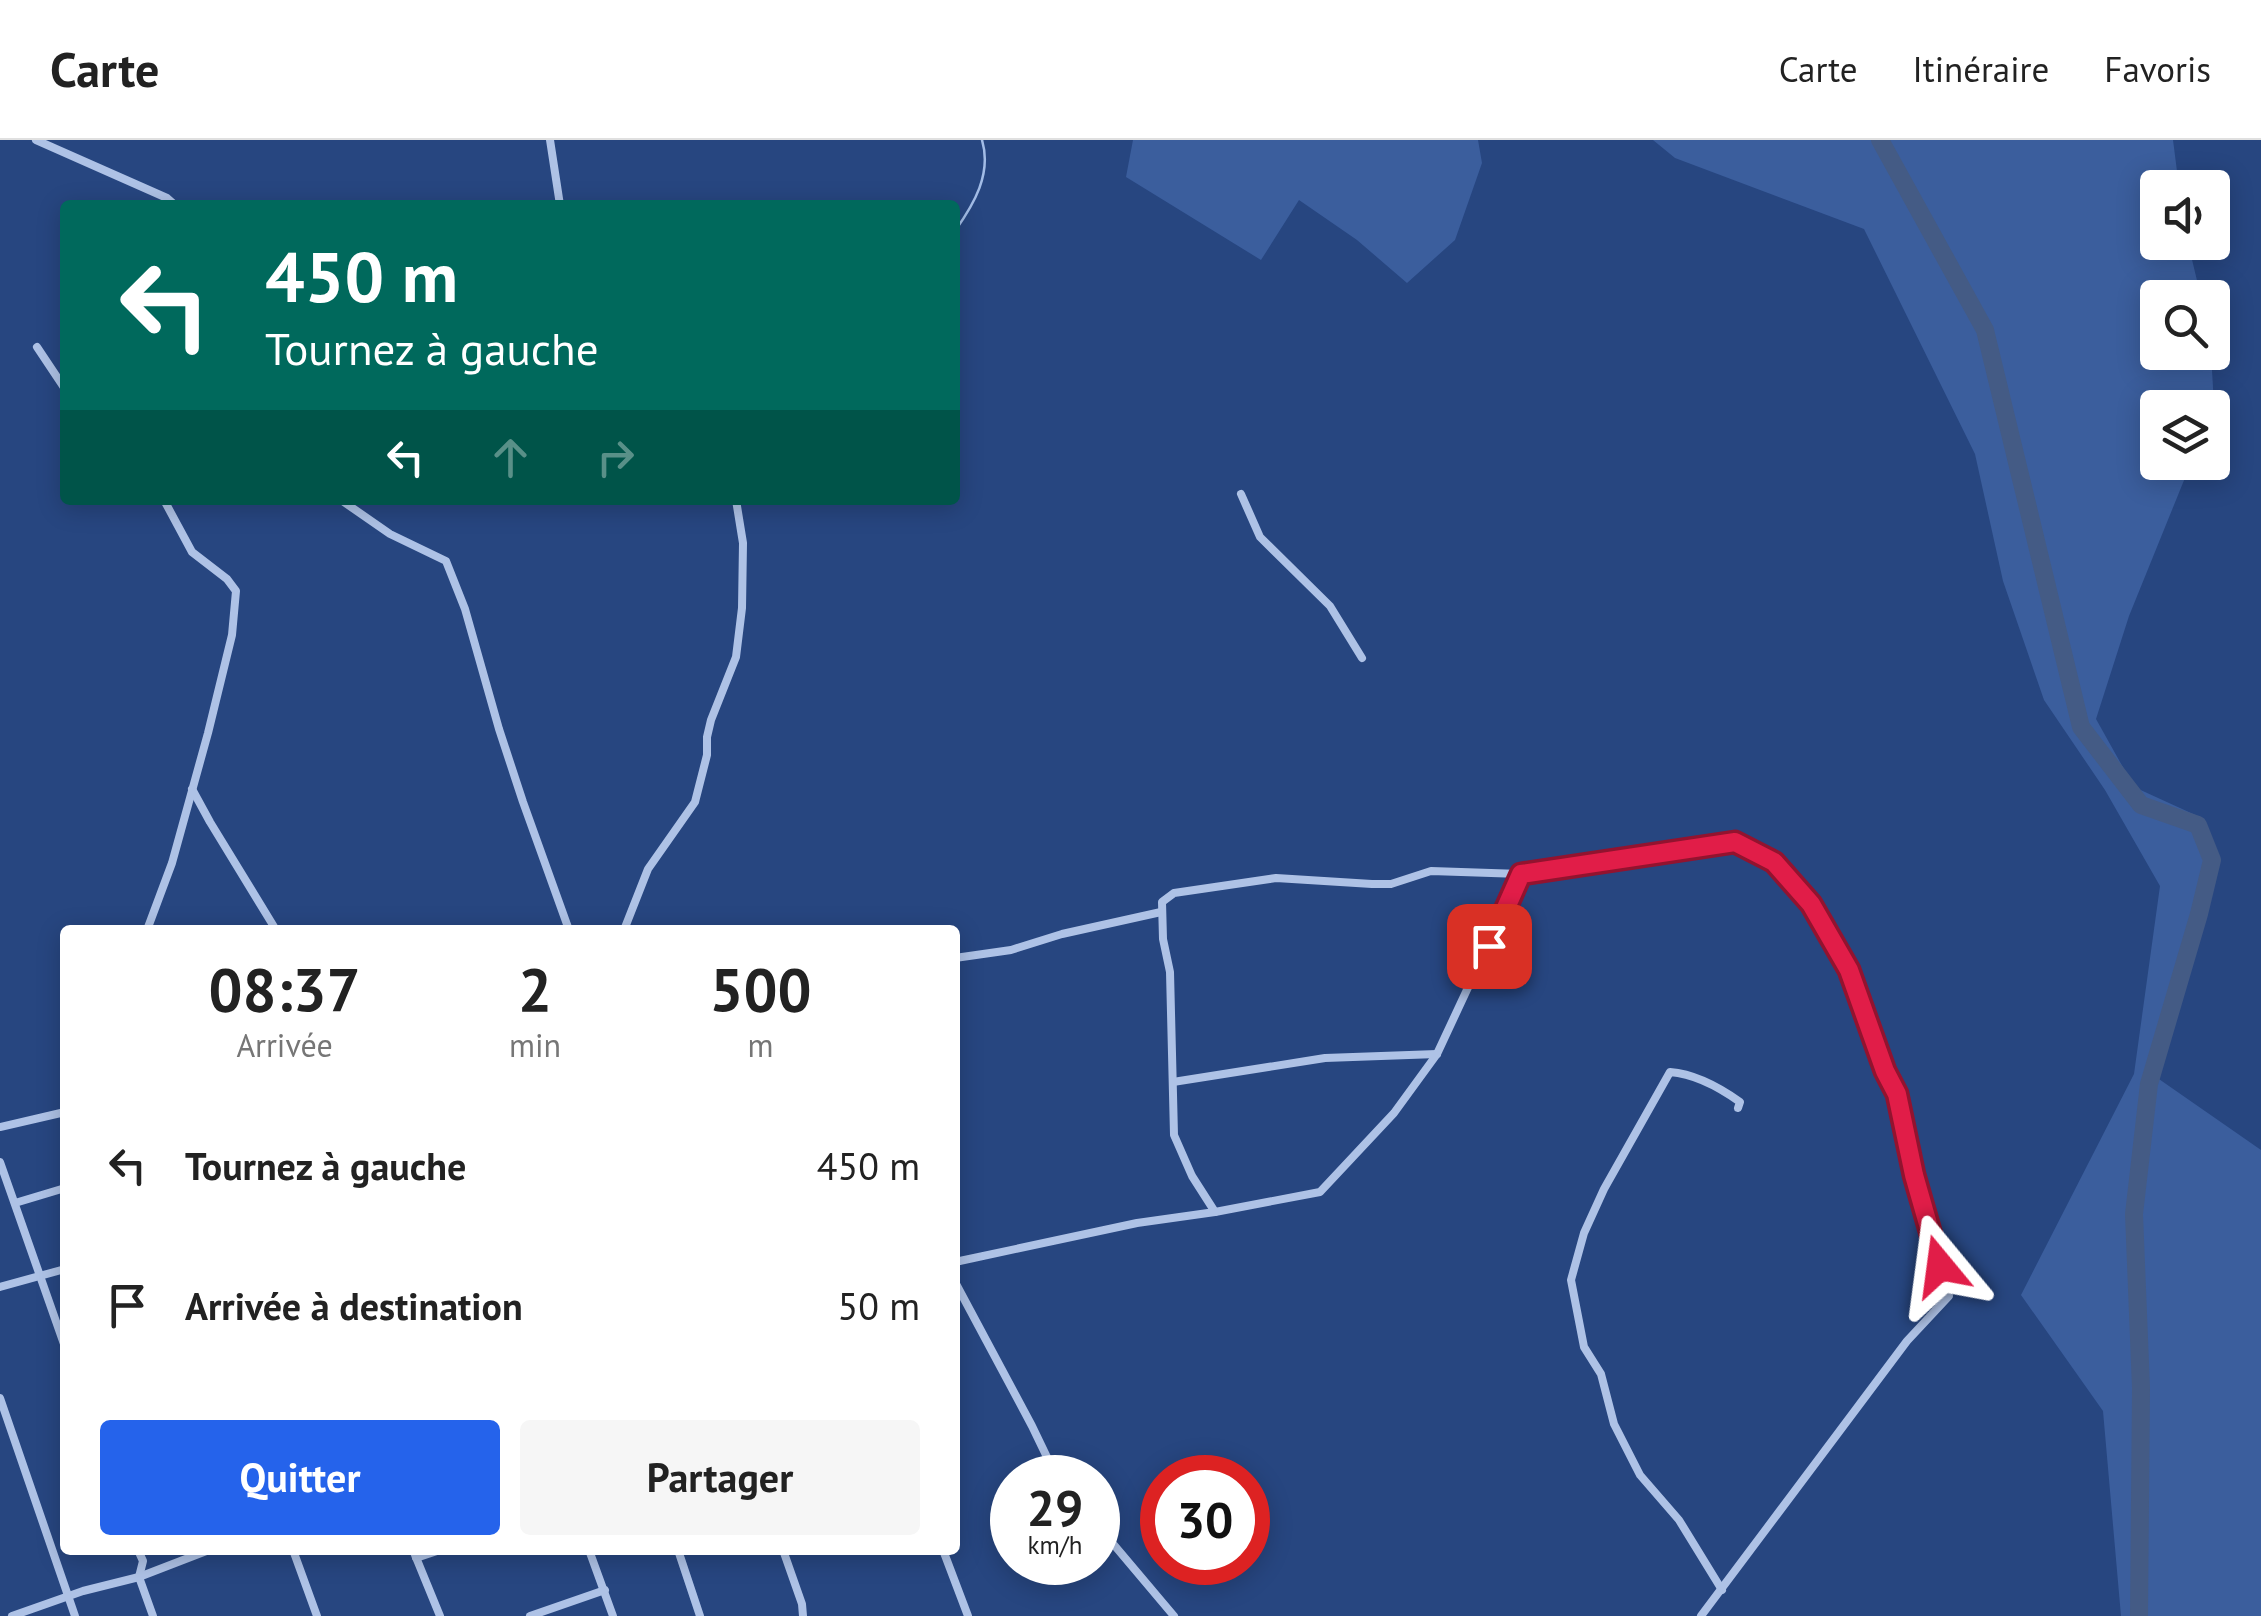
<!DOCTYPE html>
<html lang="fr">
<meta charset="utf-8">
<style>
:root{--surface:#fff;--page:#f6f6f6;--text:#222;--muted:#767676;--line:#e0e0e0;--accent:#2563eb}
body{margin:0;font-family:"PT Sans",sans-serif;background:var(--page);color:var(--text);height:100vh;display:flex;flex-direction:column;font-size:38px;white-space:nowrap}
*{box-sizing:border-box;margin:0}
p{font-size:32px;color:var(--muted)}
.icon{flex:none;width:55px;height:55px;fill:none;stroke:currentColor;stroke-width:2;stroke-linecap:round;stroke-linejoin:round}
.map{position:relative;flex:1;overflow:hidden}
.sheet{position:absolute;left:60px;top:785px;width:900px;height:630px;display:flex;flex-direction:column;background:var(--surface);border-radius:10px;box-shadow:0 5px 25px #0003}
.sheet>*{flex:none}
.banner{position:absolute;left:60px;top:60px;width:900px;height:305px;border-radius:10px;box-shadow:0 5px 25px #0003;background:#00695c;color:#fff;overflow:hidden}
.buttons{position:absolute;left:2140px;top:30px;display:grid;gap:20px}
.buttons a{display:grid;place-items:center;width:90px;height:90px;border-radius:10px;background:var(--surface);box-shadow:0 5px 25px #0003;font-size:50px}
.speed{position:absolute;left:990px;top:1315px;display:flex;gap:20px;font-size:50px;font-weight:700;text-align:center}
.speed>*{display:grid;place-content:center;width:130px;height:130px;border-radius:50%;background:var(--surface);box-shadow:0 5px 25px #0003;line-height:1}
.speed small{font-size:25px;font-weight:400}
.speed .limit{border:15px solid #d22;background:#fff;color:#111}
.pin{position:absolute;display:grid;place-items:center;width:85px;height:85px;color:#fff;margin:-42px;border-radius:20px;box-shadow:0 5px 15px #0006}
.me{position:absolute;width:110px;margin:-55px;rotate:344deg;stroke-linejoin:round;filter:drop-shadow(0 0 8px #0008)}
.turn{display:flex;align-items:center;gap:35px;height:210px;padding:0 40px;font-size:45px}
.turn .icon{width:130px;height:130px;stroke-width:2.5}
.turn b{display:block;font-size:70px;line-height:85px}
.lanes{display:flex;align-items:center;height:95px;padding:0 40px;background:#0003;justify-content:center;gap:50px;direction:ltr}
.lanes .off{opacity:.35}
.eta{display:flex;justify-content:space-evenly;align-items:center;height:170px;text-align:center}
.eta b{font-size:60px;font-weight:600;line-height:70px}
.primary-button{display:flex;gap:20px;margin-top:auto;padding:20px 40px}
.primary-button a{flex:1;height:115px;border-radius:10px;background:var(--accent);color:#fff;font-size:40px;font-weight:600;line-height:115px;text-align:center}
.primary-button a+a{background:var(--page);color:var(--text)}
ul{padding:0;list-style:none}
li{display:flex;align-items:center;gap:30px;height:140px;padding:0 40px}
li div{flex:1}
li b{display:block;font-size:38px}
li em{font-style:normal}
header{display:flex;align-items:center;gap:60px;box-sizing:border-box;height:140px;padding:0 50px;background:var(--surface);border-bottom:2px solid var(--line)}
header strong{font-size:48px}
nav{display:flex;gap:55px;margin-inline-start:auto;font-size:35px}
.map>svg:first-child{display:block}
.green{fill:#3b5e9d}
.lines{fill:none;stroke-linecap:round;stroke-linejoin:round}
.stream{stroke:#a2bce6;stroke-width:2.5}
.river{stroke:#445b85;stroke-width:18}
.minor{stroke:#aec2e6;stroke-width:8}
.route-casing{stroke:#92132f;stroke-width:25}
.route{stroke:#e11d48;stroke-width:18}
</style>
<header>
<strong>Carte</strong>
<nav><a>Carte</a><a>Itinéraire</a><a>Favoris</a></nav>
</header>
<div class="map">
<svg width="2261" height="1476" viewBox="0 0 2261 1476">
<rect width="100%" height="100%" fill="#274680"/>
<!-- green -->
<g class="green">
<path d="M1133,0H1478L1482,23L1455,100L1407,143L1357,100L1299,60L1261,120L1126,37Z"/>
<path d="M1653,0H2173L2179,47L2158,48V102L2188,103L2201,157L2158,158V212L2211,213L2214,265L2213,269L2158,268V322L2191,323L2129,476L2096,579L2134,647L2204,679L2215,716L2201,787L2156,937L2261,1010V1476H2121L2103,1271L2021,1155L2134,934L2160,746L2105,650L2044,560L2003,441L1975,314L1864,89L1675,18Z"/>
</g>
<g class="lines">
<!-- stream -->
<path class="stream" d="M955,91C974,64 992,34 982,0"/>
<!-- river -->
<path class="river" d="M1880,0L1985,190L2081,587L2141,665L2198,685L2212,720L2199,774L2149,944L2134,1074L2141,1248L2139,1476"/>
<!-- minor -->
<g class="minor">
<path d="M36,0L167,58L175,65"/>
<path d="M550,0L560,65"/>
<path d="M37,207L65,249"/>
<path d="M1241,354L1260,397L1330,466L1362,518"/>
<path d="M341,360L390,394L446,421L465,469L499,589L523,662L569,790"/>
<path d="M192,649L210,682L276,790"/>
<path d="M147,790L172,723L208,593L232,495L236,451L227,439L192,412L164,360"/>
<path d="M624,790L648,729L695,662L707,615V597L711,580L736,517L742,468L743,403L736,360"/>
<path d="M955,818L1011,810L1062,794L1161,772"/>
<path d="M1173,942L1325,918L1437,914"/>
<path d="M0,987L65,972"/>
<path d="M0,1022L65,1207"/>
<path d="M15,1063L65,1048"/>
<path d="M1215,1072L1320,1052L1394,973L1437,914L1521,734"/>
<path d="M955,1122L1137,1083L1215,1072L1192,1036L1174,995L1170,832L1163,799L1162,762L1174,753L1276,738L1372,744H1391L1431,731L1521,734L1735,703L1774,722L1811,765L1849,829L1885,931L1897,954L1914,1035L1949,1156L1907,1201L1701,1476"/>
<path d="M955,1142L1032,1286L1057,1338"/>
<path d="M0,1147L65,1129"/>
<path d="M0,1258L75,1476"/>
<path d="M1098,1386L1174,1476"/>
<path d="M138,1410L143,1421L139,1437L153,1476"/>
<path d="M293,1410L317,1476"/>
<path d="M413,1410L440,1476"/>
<path d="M589,1410L613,1476"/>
<path d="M678,1410L700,1476"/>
<path d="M783,1410L802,1464L803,1476"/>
<path d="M943,1410L968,1476"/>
<path d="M416,1418L440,1410"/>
<path d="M1722,1450L1679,1380L1640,1335L1614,1284L1601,1234L1584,1207L1571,1140L1584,1093L1604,1049L1670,932C1696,934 1719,947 1740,962L1738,968"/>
<path d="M12,1476L83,1451L139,1437L209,1410"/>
<path d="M530,1476L605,1450"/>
</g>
</g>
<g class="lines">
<!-- route casing -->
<g class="route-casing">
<path id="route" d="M1489,806L1521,734L1735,702L1774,722L1811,764L1849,830L1885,931L1897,954L1914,1035L1940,1126"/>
</g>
<!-- route -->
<use href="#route" class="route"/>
</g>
</svg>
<div class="buttons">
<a><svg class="icon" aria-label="sound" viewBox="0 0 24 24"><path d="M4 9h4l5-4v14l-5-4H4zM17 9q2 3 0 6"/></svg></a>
<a><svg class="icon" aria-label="search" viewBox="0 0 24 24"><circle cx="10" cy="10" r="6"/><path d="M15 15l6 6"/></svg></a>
<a><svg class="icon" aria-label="layers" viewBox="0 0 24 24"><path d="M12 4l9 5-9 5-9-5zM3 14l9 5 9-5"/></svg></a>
</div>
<div class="speed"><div>29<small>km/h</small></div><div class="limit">30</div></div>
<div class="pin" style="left:1489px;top:806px;background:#d93025"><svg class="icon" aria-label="arrive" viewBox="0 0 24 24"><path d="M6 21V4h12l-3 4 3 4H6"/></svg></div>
<svg class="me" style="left:1940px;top:1126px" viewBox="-20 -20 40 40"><path d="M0-17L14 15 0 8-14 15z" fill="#e11d48" stroke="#fff" stroke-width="4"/></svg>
<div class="banner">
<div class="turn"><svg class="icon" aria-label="left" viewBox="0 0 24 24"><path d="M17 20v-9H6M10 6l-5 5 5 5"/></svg><div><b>450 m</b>Tournez à gauche</div></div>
<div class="lanes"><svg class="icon" aria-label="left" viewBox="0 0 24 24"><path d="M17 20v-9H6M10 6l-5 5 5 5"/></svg><svg class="icon off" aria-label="ahead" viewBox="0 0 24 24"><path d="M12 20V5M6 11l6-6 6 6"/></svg><svg class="icon off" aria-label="right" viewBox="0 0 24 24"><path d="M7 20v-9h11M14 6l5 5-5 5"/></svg></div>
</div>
<section class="sheet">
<div class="eta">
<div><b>08:37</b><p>Arrivée</p></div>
<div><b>2</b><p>min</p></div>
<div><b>500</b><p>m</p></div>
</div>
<ul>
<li><svg class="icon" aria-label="left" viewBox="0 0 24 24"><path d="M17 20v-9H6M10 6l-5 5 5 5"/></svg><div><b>Tournez à gauche</b></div><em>450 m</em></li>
<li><svg class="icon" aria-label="arrive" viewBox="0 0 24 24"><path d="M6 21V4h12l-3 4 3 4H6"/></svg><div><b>Arrivée à destination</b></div><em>50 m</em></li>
</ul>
<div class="primary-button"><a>Quitter</a><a>Partager</a></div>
</section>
</div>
